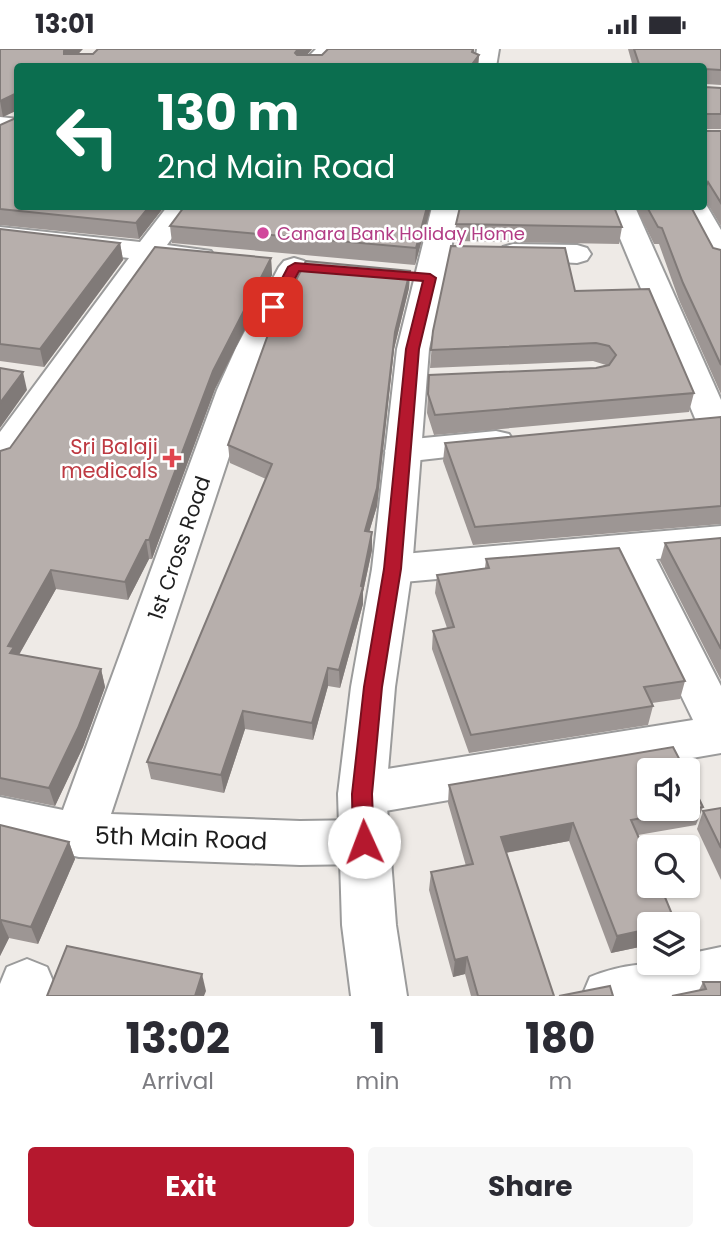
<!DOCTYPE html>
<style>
:root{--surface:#fff;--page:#f7f7f7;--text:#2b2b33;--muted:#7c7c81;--accent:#b5182e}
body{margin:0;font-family:Poppins,sans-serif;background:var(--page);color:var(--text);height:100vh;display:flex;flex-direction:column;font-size:26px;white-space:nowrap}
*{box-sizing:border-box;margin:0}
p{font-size:23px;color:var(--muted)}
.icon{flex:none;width:38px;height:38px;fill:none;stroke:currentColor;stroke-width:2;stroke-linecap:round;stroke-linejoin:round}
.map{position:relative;height:947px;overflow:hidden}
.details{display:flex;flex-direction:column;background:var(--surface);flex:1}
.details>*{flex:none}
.banner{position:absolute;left:14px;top:14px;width:693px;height:147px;border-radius:7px;box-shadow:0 2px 5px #0004;background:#0b6e4f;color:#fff;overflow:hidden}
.fabs{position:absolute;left:637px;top:709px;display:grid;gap:14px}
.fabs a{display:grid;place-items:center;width:63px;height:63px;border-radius:7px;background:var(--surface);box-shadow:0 2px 5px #0004;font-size:35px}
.pin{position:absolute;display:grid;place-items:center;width:60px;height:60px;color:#fff;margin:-30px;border-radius:14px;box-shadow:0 4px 10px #0006}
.me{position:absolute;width:77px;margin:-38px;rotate:358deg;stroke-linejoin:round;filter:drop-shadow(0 0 5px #0008)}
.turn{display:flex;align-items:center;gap:24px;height:147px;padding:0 28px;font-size:32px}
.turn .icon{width:91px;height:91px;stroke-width:2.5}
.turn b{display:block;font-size:49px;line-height:60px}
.eta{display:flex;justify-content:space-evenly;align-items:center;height:119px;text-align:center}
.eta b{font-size:42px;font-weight:700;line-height:49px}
.button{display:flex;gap:14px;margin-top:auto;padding:14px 28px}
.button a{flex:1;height:80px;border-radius:7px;background:var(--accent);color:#fff;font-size:28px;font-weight:700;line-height:80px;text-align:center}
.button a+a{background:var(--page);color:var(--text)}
.status{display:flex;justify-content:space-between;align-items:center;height:49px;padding:0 35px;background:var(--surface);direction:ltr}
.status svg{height:19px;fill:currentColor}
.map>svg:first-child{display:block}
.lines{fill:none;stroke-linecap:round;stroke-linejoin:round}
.minor-casing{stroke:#9b9b9b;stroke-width:4}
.tertiary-casing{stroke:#9b9b9b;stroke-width:4}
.minor{fill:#fff;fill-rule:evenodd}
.tertiary{fill:#fff;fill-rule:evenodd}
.wall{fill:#9d9694}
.shaded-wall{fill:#807a78}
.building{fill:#b7afac;stroke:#807a78;stroke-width:2}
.route{fill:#b5182e;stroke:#76101e;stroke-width:2}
.hotel-dot{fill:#d1479c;stroke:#fff;stroke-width:2.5}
.health-dot{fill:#e0444e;stroke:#fff;stroke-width:2.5}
.labels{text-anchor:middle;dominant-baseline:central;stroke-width:5;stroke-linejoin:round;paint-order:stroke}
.far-hotel-label{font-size:18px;fill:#b23c85;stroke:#fff;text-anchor:start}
.health-label{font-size:21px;fill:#be3a42;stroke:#fff;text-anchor:end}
.street-label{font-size:21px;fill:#1e1e1e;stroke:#fff}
.near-street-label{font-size:24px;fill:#1e1e1e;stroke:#fff}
</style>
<div class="status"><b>13:01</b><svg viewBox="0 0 49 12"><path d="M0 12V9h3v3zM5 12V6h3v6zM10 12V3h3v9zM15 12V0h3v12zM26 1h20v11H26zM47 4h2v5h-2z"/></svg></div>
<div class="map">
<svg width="721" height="947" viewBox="0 0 721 947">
<rect width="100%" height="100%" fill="#eeeae6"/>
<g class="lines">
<!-- minor casing -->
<g class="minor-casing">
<g id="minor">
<path d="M316,0H339L322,18H298Z"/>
<path d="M0,68L18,70V84L0,82Z"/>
<path d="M704,152L721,181V217L711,214L707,208L681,158H704Z"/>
<path d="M167,158H194L167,196L211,202L215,208L211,214L201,217L156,212L13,416L0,420V383L129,209L0,194V178L140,193Z"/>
<path d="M607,158H635L721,351V383L714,385L702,382L697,374Z"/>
<path d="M513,195L577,196L587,199L591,205L587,211L577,214L503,210L499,204L503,198Z"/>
<path d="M294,209L304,212L309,218L268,299L251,341L111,765L300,772L364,771L382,777L389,793L382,809L364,815L300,816L79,808L0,790V748L63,761L217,341L236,299L279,218L284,212Z"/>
<path d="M496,382L509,385L514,393L509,401L403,413L390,410L385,402L390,394L403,391Z"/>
<path d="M721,477V505L656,510L721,637V704L362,766L345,760L338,745L345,730L362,724L693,671L617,514L392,534L378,530L372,520L378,510L392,506Z"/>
<path d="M721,898V947H582L590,928C624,914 652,914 688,914V905Z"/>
<path d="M27,910L47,918L55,937L54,947H0V935L7,918Z"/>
</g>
</g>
<!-- tertiary casing -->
<g class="tertiary-casing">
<g id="tertiary">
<path d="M477,0H499L496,18H474Z"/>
<path d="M432,158H460L429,300L412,520L395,638L386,745L396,876L407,947H351L342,876L338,745L351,638L372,520L397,300Z"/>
</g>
</g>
<!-- minor -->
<use href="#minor" class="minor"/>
<!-- tertiary -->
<use href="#tertiary" class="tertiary"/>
</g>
<!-- wall -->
<g class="wall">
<path d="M0,0L93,5L98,0H312L307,6H322L328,0H474V4L479,6L478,18H18L3,68L0,67Z"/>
<path d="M628,0H721V36L705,35V38L721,39V80H705V82H721V177L704,149V151V18H633Z"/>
<path d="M0,76L164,158L139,190L0,176Z"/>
<path d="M431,158L415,216L172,194L170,177Z"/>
<path d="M636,158H691L713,199L721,201V345L679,251L659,195H654Z"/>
<path d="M456,175L622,178L619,195L455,192Z"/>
<path d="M0,180L120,194L123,211L44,318L0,312Z"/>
<path d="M271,209L272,226L215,340L152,510H149L128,551L56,540L19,606L101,620L105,638L83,698L55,757L0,746V402L10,399Z"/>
<path d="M410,222L409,239L394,300L377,457L369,483H372V501L363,543V555L340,639L328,637L313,691L245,680L224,744L151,730L147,713L266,430L230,414L228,396Z"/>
<path d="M575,242L694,344L689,363L434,386L427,364L429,326L596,319L606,316L593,312L430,319L433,282Z"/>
<path d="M721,368V475L473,496L443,412L445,394Z"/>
<path d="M721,489V631L660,512L665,494Z"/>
<path d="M486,510L685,632L680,650L652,654L653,657L648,676L469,704L432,600L433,582L447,579L435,544L437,526L485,519Z"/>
<path d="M449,736L703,758L696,776L638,786L649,875V896L611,904L569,792L506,804L554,947H471L465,925L453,928L429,841L431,823L466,817L448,754Z"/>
<path d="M721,759V831L697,780L703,762Z"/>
<path d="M0,776L69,793L75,810L38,895L9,889L0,907Z"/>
<path d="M703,933L721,947L699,941Z"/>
</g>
<!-- shaded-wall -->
<g class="shaded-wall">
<path d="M65,0H83L66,18L64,2Z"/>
<path d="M298,0H312L296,18L295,4Z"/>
<path d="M473,0H474L472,16L479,6L478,18H471Z"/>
<path d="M15,45L18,61L3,68L0,52Z"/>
<path d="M149,158H164L139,190L136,174Z"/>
<path d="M427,158H431L415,216L416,199Z"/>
<path d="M120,194L123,211L44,318L40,300Z"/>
<path d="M271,209L272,226L215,340L152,510L149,491L213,322Z"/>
<path d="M410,222L409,239L394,300L377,457L364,500L365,482L395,283Z"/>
<path d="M23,323L27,341L0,379V354Z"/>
<path d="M372,483V501L363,543V555L340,639L339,621L361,537Z"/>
<path d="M146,491L149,510L128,551L125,533Z"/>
<path d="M51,521L56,540L17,609L16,623L8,597Z"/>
<path d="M328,619V637L313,691L312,674Z"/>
<path d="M101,620L105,638L83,698L55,757L49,739Z"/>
<path d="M243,662L245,680L224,744L221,726Z"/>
<path d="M573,774L569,792L498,805L501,788Z"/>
<path d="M69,793L75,810L38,895L31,878Z"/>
<path d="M1,871L9,889L0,907V874Z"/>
<path d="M649,880V896L611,904L617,887Z"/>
<path d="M467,908L465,925L453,928L455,911Z"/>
<path d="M202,925L206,942L204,947H195Z"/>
</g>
<!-- building -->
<g class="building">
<path d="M0,0H65L64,2V5H93L98,0H298L295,4L297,6H322L328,0H473L472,3L479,6L470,18H18V55L15,45L0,52Z"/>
<path d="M634,0H721V21L705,20V38L721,39V65H705V82H721V154L708,133L705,139H704V18H640Z"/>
<path d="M18,62V158H149L136,174L0,160V76L16,69Z"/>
<path d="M184,158H427L416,199L170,177Z"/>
<path d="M460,158H614L622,178L456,175Z"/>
<path d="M647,158H691L713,199L721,201V316L683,234L662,179L658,178Z"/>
<path d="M0,180L120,194L40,300L0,295Z"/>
<path d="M451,197L565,199L575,242L649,240L694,344L435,366L428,345L429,326L596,319L609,316L616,306L609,297L596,294L431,301L433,282Z"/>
<path d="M155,198L271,209L213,322L149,491H146L125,533L51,521L8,597L14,598L10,604L101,620L78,679L49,739L0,729V402L10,399Z"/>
<path d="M306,212L410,222L395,283L377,439L365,482L372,483L361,537L363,538L339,621L328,619L312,674L243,662L221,726L147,713L272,415L228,396L269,283Z"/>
<path d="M0,319L23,323L0,354Z"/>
<path d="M721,368V457L475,478L445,394Z"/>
<path d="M721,489V600L665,494Z"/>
<path d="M619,499L685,632L644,638L653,657L471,686L433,582L454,578L437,526L489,519L486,510Z"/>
<path d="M673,698L685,721H649V760H688V727L703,758L631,771L649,812V836H660L676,875H649V880L617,887L573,774L501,788L554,947H478L467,908L455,911L431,823L473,815L449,736Z"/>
<path d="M721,759V799L703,762Z"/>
<path d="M0,776L69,793L31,878L1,871L0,874Z"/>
<path d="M67,897L202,925L195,947H47Z"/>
<path d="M703,933H721V947H672L706,940Z"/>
<path d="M610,937L613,947H559Z"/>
</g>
<!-- route -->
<path class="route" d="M295,214L430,225L436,229L419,300L401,520L382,638L372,745L374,793L371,799L364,802L356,799L353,793L352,745L364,638L384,520L406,300L423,232L299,222L278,261H269L267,258L288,218Z"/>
<!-- markers -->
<circle class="hotel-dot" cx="263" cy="184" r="7"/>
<path class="health-dot" d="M168.5 398.5h7v7h7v7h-7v7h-7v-7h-7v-7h7z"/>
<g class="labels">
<!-- far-hotel labels -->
<g class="far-hotel-label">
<text x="277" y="184">Canara Bank Holiday Home</text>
</g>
<!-- health labels -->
<g class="health-label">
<text x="158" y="397">Sri Balaji<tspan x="158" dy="24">medicals</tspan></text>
</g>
<!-- street labels -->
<g class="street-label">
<text transform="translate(179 499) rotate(-71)">1st Cross Road</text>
</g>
<!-- near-street labels -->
<g class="near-street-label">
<text transform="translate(181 789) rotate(2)">5th Main Road</text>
</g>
</g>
</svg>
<div class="fabs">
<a><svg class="icon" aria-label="sound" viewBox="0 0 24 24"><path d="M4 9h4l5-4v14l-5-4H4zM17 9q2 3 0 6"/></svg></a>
<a><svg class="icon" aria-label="search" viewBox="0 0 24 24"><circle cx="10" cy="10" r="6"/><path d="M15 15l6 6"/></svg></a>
<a><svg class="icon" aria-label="layers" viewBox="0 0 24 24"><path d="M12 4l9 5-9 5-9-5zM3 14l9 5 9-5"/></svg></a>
</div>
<div class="pin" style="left:273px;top:258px;background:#d93025"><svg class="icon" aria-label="arrive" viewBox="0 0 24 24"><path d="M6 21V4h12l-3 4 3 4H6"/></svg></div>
<svg class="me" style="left:364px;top:793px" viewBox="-20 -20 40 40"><circle r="19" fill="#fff"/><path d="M0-13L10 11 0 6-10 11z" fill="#b5182e"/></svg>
<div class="banner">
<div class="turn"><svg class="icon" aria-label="left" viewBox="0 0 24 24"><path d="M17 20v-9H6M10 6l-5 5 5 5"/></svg><div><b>130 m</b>2nd Main Road</div></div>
</div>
</div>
<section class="details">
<div class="eta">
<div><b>13:02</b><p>Arrival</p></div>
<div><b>1</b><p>min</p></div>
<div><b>180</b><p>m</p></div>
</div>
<div class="button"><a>Exit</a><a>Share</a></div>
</section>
